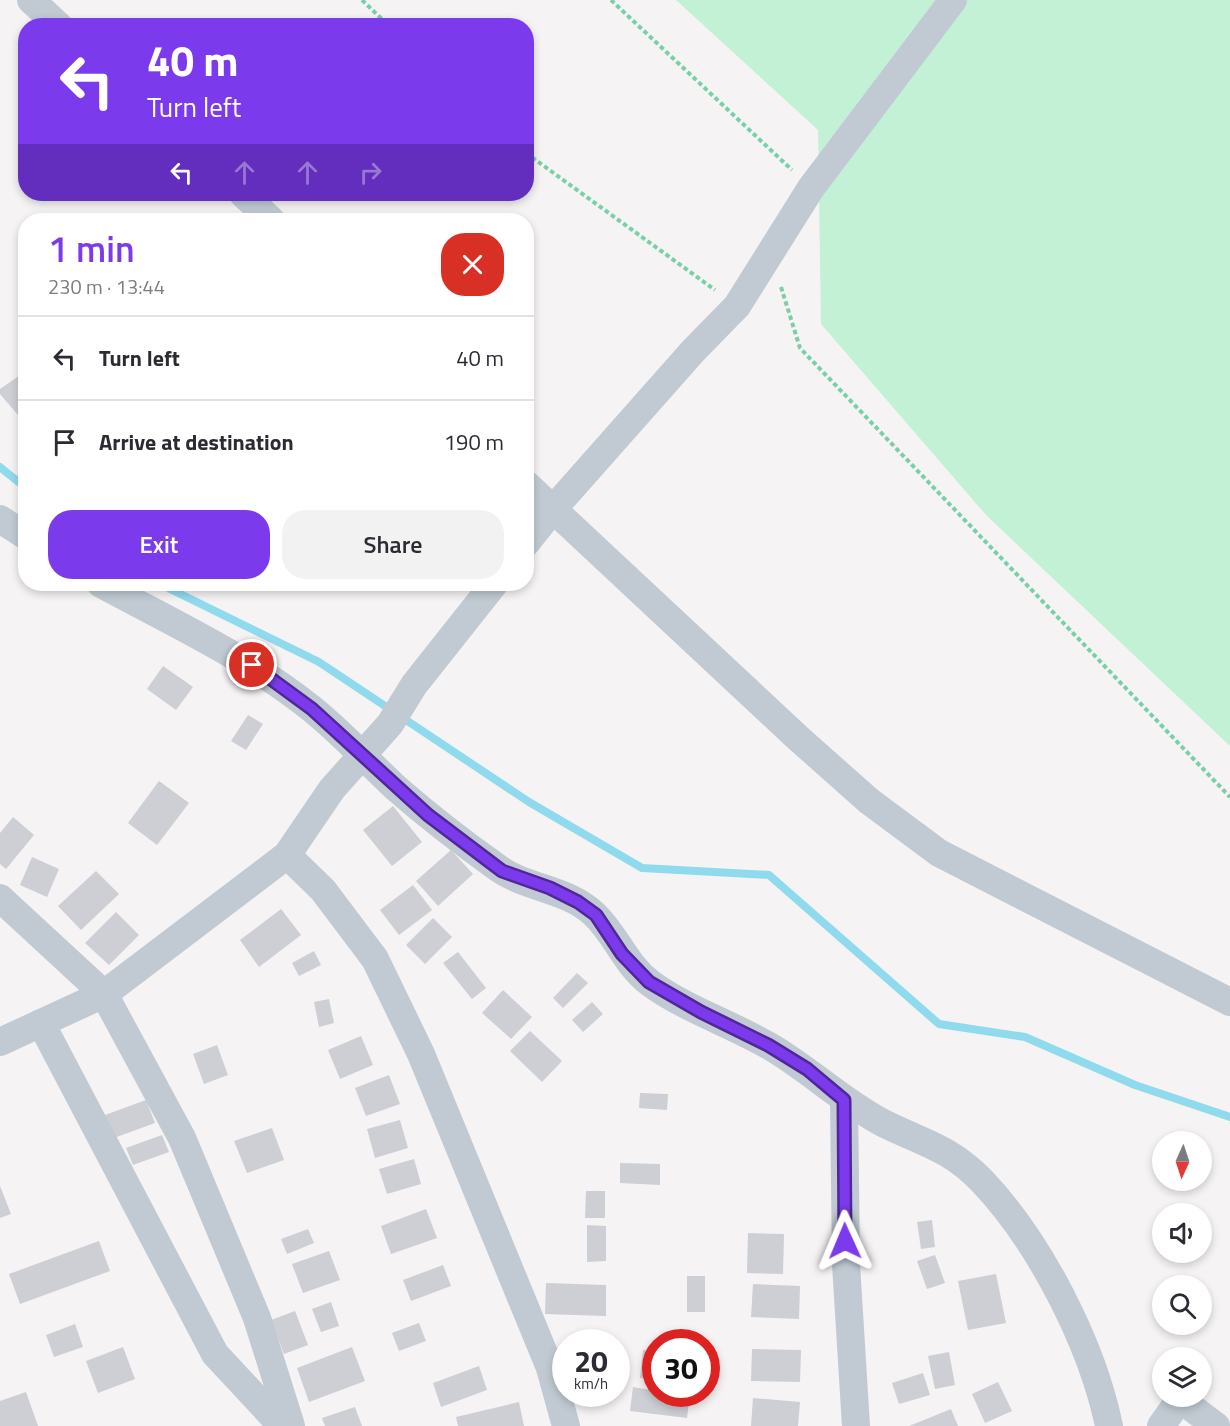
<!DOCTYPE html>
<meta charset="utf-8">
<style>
:root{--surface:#fff;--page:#f2f2f3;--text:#2b2b33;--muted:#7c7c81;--line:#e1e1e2;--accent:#7c3aed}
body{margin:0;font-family:"Titillium Web",sans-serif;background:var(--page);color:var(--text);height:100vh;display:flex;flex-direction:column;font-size:22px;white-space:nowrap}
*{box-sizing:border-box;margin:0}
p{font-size:20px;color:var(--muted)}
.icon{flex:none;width:33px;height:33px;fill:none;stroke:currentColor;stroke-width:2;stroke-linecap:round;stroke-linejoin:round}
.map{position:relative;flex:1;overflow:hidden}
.panel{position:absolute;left:18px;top:213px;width:516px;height:378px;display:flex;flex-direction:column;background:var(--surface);border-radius:24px;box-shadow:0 3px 9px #0003}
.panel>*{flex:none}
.banner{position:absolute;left:18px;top:18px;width:516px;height:183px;border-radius:24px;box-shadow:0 3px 9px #0003;background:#7c3aed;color:#fff;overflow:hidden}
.needle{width:39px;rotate:183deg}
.buttons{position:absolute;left:1152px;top:1131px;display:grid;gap:12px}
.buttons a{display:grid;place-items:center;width:60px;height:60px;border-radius:50%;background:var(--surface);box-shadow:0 3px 9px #0003;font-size:30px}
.speed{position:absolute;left:552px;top:1329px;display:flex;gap:12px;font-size:30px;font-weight:700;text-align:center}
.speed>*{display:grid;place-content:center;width:78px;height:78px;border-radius:50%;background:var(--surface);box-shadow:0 3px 9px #0003;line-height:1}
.speed small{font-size:15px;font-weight:400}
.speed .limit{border:9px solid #d22;background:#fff;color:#111}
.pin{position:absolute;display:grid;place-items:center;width:51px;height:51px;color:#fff;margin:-26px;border:3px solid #fff;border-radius:50%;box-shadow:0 2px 6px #0007}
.me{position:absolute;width:66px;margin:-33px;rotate:359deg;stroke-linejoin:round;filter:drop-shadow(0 0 4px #0008)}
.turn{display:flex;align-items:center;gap:21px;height:126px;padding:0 30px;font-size:27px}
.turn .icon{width:78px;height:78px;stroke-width:2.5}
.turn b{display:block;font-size:42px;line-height:51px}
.lanes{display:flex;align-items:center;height:57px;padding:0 30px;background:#0003;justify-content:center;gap:30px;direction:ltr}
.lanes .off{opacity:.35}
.round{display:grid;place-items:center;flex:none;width:63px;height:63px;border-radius:24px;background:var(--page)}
.summary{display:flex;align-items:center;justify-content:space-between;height:102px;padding:0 30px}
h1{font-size:36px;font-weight:600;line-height:45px;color:var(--accent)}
.cta{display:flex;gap:12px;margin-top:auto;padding:12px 30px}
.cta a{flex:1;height:69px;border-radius:24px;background:var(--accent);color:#fff;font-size:24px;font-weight:600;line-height:69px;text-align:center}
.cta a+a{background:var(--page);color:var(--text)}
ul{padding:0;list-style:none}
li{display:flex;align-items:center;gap:18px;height:84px;padding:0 30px;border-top:2px solid var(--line)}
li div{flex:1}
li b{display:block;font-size:22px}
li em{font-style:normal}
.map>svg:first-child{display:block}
.green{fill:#c3f1d5}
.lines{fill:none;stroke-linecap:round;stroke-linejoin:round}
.stream{stroke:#90daee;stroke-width:8}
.building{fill:#cdcfd5}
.path{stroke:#7ad0a6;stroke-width:4;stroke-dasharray:4.5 3;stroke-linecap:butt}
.minor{stroke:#c1cad2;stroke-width:28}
.route-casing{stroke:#51269a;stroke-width:15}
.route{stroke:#7c3aed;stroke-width:10}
</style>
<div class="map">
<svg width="1230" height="1426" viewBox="0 0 1230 1426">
<rect width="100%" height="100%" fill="#f5f3f3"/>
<!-- green -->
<path class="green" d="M676,0H1230V746L986,515L821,324L818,130Z"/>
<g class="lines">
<!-- stream -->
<g class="stream">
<path d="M0,467L26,488"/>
<path d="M160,584L319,662L529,802L642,868L769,875L939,1024L1025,1037L1135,1085L1230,1117"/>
</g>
</g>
<!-- building -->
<g class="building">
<path d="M23,373L26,377L24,422L0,394V389Z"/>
<path d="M163,666L193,687L176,710L147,689Z"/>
<path d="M248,715L263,724L246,750L231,741Z"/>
<path d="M159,781L189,803L157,845L128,823Z"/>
<path d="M393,806L422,842L392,866L363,830Z"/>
<path d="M13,817L34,835L6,869L0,864V833Z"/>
<path d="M451,850L473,874L438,906L416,881Z"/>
<path d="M32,857L59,869L47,897L20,885Z"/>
<path d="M96,871L119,894L81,930L58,906Z"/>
<path d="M413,885L432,910L399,935L380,910Z"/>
<path d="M281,909L301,935L259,967L240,940Z"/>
<path d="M116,912L139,935L109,965L85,943Z"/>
<path d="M433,918L452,937L425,964L406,945Z"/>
<path d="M314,951L321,965L299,976L292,963Z"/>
<path d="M458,952L486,988L472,999L443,963Z"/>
<path d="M577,973L588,983L563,1008L553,998Z"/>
<path d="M503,990L532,1017L511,1039L482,1013Z"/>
<path d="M329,999L334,1023L319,1027L314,1002Z"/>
<path d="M592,1002L603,1014L583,1032L572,1020Z"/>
<path d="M530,1031L562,1061L542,1082L510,1051Z"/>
<path d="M361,1036L373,1065L340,1079L328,1050Z"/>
<path d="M217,1045L228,1075L204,1084L193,1054Z"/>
<path d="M389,1075L400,1104L366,1116L355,1088Z"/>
<path d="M640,1093L668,1094L667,1110L639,1108Z"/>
<path d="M146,1100L155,1123L114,1138L105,1115Z"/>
<path d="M400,1120L408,1148L375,1158L367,1129Z"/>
<path d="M272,1128L284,1160L247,1173L234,1141Z"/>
<path d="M162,1135L169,1152L133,1165L126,1148Z"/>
<path d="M414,1159L421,1184L387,1194L379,1169Z"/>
<path d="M620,1163L660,1164V1185L620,1183Z"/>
<path d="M0,1186L11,1214L0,1218Z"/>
<path d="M586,1191H605V1218H585Z"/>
<path d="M426,1209L437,1238L391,1254L381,1226Z"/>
<path d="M932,1220L935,1247L921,1249L917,1222Z"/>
<path d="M587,1225L606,1226V1261L587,1262Z"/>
<path d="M308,1229L314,1243L287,1254L281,1239Z"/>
<path d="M748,1233L784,1234L783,1274L747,1273Z"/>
<path d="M99,1241L110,1271L20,1304L9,1274Z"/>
<path d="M329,1251L340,1280L303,1293L292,1264Z"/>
<path d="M935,1255L945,1283L927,1289L917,1261Z"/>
<path d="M443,1265L451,1286L411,1301L403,1280Z"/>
<path d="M996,1274L1006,1323L968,1330L958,1281Z"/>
<rect x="687" y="1276" width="18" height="36"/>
<path d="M546,1283L606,1285V1316L545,1314Z"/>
<path d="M753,1284L800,1286L799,1319L751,1317Z"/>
<path d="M331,1302L339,1326L321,1332L312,1309Z"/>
<path d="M295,1311L308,1345L284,1354L271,1320Z"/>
<path d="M419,1323L426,1341L399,1351L392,1333Z"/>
<path d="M75,1324L83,1347L54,1357L46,1335Z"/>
<path d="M123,1347L135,1379L98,1393L86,1361Z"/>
<path d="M352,1347L365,1381L309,1402L297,1368Z"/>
<path d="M752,1349L801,1350L800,1382L751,1381Z"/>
<path d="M643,1350L656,1351V1379L640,1378Z"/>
<path d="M949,1352L955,1385L935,1389L928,1356Z"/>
<path d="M479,1366L487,1390L441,1407L433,1383Z"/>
<path d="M923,1373L930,1395L899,1404L892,1383Z"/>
<path d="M998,1382L1012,1411L985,1423L972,1394Z"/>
<path d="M633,1387L656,1391V1394L690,1395L687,1418L630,1411Z"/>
<path d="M26,1392L38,1426H0V1401Z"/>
<path d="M753,1398L800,1402L798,1426H751Z"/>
<path d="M519,1402L524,1426H458L456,1417Z"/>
<path d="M355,1407L362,1426H325L322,1418Z"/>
<path d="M951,1409L958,1426H909Z"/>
</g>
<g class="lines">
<!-- path -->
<g class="path">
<path d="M362,0L389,26"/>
<path d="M611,0L792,170"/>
<path d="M526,153L715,290"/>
<path d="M781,287L800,348L1230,797"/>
</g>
<!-- minor -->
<g class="minor">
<path d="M31,0L59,26"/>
<path d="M243,194L271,220"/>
<path d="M526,484L798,738L869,801L939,853L1230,1002"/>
<path d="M0,519L26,536"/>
<path d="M526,543L554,508L693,351L737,306L811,188L953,0"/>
<path d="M101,584C173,623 247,657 312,709C342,733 368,762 396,788C428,816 463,843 498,868C527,889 567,888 595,915C616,935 626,965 650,983C687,1010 732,1024 771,1047C810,1070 843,1102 883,1123C923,1143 949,1147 982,1181C1040,1242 1092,1344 1109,1426"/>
<path d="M287,855L323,890L375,959L421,1054L550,1368L566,1426"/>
<path d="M0,898L104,994L182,1138L257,1318L291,1426"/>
<path d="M41,1023L215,1354L282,1426"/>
<path d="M0,1042L104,994L287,855L332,789L390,724L414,685L494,584"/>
<path d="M844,1100L846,1264L856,1426"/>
<path d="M1161,1426L1180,1399L1216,1426"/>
</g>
</g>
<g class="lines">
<!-- route casing -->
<g class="route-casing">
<path id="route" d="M252,665L312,709L428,815L502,871L550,888L578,902L596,915L622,954L649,982L701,1012L768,1045L807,1069L844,1100L845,1241"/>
</g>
<!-- route -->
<use href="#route" class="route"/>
</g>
</svg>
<div class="buttons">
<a><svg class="needle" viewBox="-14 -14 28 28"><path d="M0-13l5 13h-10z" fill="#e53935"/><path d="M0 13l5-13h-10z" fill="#7c7c81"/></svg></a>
<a><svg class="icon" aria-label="sound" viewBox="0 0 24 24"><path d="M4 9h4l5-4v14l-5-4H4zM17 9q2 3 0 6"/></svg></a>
<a><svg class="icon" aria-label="search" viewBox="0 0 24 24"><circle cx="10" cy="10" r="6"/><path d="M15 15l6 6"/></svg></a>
<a><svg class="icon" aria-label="layers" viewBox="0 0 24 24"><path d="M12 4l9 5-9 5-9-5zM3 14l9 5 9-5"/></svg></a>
</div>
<div class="speed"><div>20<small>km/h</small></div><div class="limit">30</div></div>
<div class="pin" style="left:252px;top:665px;background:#d93025"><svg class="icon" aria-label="arrive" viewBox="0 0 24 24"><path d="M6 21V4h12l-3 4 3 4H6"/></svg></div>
<svg class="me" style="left:845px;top:1241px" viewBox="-20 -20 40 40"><path d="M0-17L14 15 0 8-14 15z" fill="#7c3aed" stroke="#fff" stroke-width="4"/></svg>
<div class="banner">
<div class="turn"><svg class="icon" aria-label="left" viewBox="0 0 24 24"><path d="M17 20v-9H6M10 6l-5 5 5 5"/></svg><div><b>40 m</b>Turn left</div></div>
<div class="lanes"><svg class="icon" aria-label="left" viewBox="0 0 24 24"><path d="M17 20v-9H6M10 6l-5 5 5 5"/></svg><svg class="icon off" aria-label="ahead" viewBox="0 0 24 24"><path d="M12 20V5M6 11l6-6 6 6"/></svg><svg class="icon off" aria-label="ahead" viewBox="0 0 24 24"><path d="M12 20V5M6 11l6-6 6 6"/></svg><svg class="icon off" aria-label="right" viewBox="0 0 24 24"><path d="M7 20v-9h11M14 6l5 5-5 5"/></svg></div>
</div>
<section class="panel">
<div class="summary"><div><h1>1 min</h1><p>230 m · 13:44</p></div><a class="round" style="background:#d93025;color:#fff"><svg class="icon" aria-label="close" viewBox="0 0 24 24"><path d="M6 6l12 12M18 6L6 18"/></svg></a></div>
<ul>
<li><svg class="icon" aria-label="left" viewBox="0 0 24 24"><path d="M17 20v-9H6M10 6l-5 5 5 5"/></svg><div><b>Turn left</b></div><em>40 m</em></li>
<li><svg class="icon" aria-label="arrive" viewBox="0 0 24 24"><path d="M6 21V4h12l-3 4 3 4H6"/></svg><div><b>Arrive at destination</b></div><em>190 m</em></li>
</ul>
<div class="cta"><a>Exit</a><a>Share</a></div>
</section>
</div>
